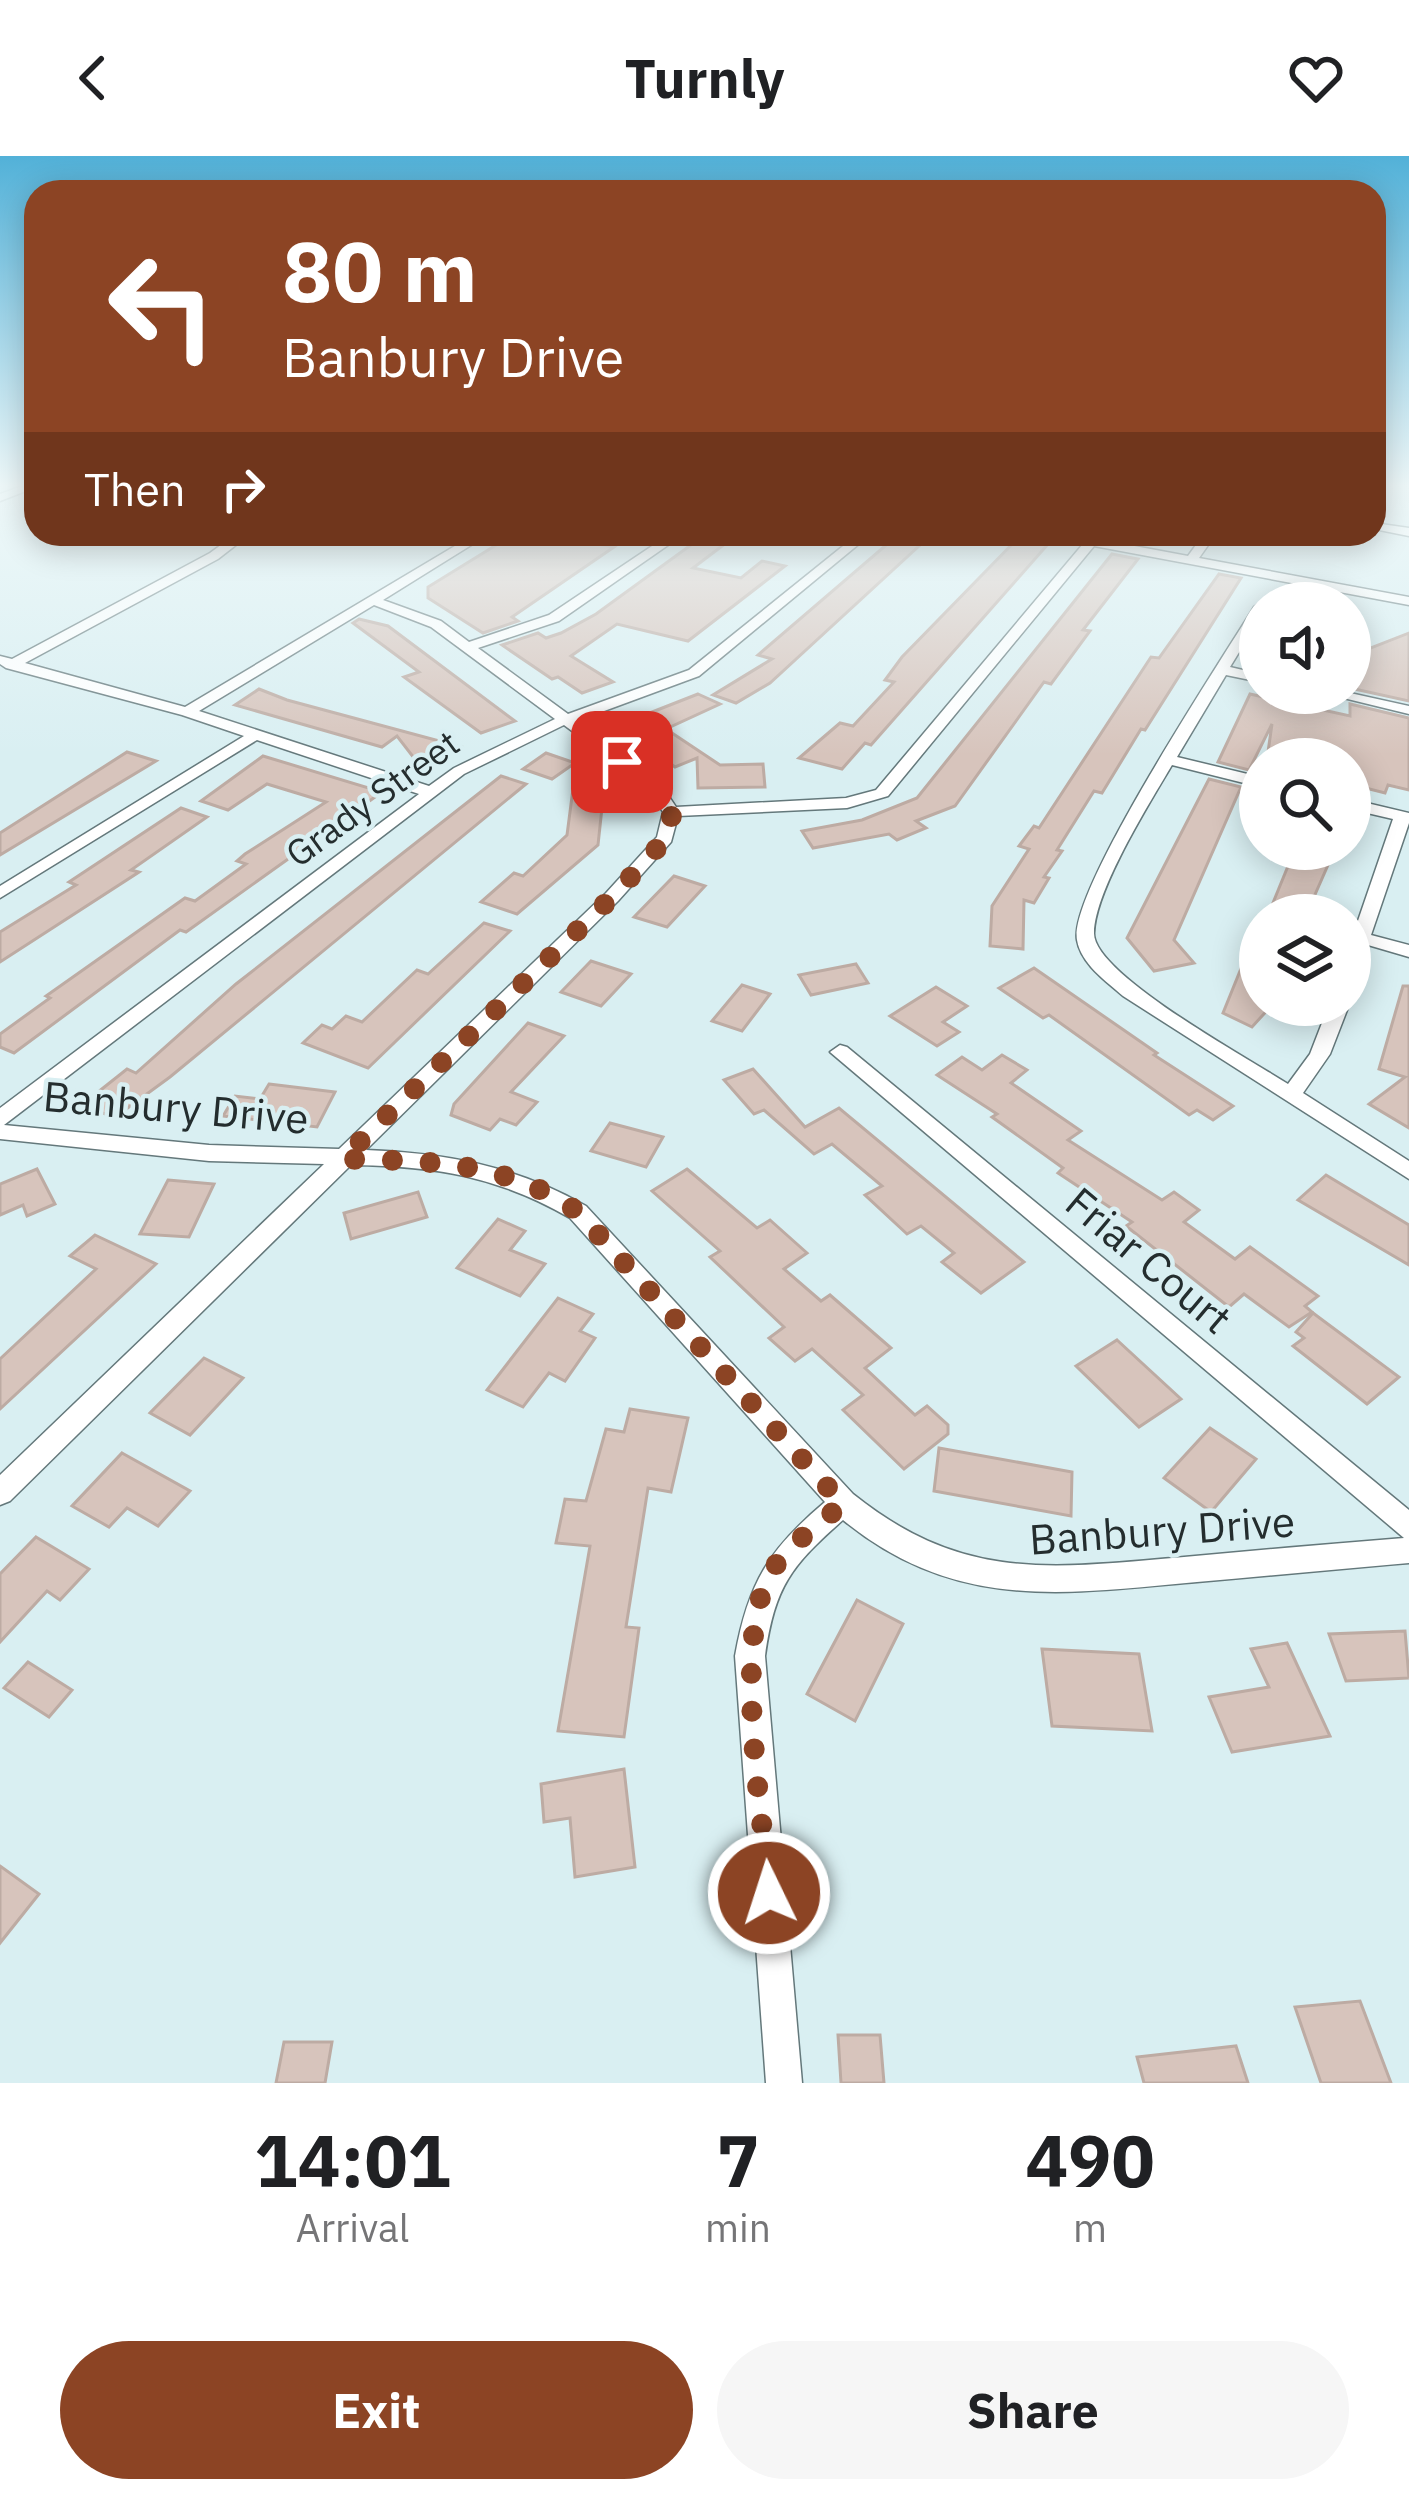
<!DOCTYPE html>
<style>
:root{--surface:#fff;--page:#f6f6f6;--text:#202124;--muted:#757577;--accent:#8c4424}
body{margin:0;font-family:"IBM Plex Sans",sans-serif;background:var(--page);color:var(--text);height:100vh;display:flex;flex-direction:column;font-size:45px;white-space:nowrap}
*{box-sizing:border-box;margin:0}
p{font-size:39px;color:var(--muted)}
.icon{flex:none;width:66px;height:66px;fill:none;stroke:currentColor;stroke-width:2;stroke-linecap:round;stroke-linejoin:round}
.map{position:relative;height:1927px;overflow:hidden}
.sheet{display:flex;flex-direction:column;background:var(--surface);flex:1}
.sheet>*{flex:none}
.top-card{position:absolute;left:24px;top:24px;width:1362px;height:366px;border-radius:36px;box-shadow:0 6px 30px #0003;background:#8c4424;color:#fff;overflow:hidden}
.buttons{position:absolute;left:1239px;top:426px;display:grid;gap:24px}
.buttons a{display:grid;place-items:center;width:132px;height:132px;border-radius:50%;background:var(--surface);box-shadow:0 6px 30px #0003;font-size:60px}
.pin{position:absolute;display:grid;place-items:center;width:102px;height:102px;color:#fff;margin:-51px;border-radius:24px;box-shadow:0 6px 18px #0006}
.me{position:absolute;width:132px;margin:-66px;rotate:356deg;stroke-linejoin:round;filter:drop-shadow(0 0 9px #0008)}
.turn{display:flex;align-items:center;gap:42px;height:252px;padding:0 60px;font-size:54px}
.turn .icon{width:156px;height:156px;stroke-width:2.5}
.turn b{display:block;font-size:84px;line-height:102px}
.then{display:flex;align-items:center;height:114px;padding:0 60px;background:#0003;gap:24px;font-size:45px}
.eta{display:flex;justify-content:space-evenly;align-items:center;height:204px;text-align:center}
.eta b{font-size:72px;font-weight:700;line-height:84px}
.cta{display:flex;gap:24px;margin-top:auto;padding:24px 60px}
.cta a{flex:1;height:138px;border-radius:72px;background:var(--accent);color:#fff;font-size:48px;font-weight:700;line-height:138px;text-align:center}
.cta a+a{background:var(--page);color:var(--text)}
header{display:flex;justify-content:space-between;align-items:center;height:156px;padding:0 60px;background:var(--surface);font-size:54px;font-weight:700}
.map>svg:first-child{display:block}
.building{fill:#d7c4bc;stroke:#bdaba3;stroke-width:3}
.lines{fill:none;stroke-linecap:round;stroke-linejoin:round}
.street-casing{stroke:#64787b;stroke-width:3}
.street{fill:#fff;fill-rule:evenodd}
.route{stroke:#8c4424;stroke-width:21;stroke-dasharray:0 37.8}
.labels{text-anchor:middle;dominant-baseline:central;stroke-width:9;stroke-linejoin:round;paint-order:stroke}
.far-street-label{font-size:36px;fill:#242d2e;stroke:#d9eff2}
.street-label{font-size:42px;fill:#242d2e;stroke:#d9eff2}
</style>
<header><svg class="icon" aria-label="back" viewBox="0 0 24 24"><path d="M15 5l-7 7 7 7"/></svg>Turnly<svg class="icon" aria-label="heart" viewBox="0 0 24 24"><path d="M12 20l-8-8c-3-5 5-10 8-4 3-6 11-1 8 4z"/></svg></header>
<div class="map">
<svg width="1409" height="1927" viewBox="0 0 1409 1927">
<rect width="100%" height="100%" fill="#d9eff2"/>
<!-- building -->
<g class="building">
<path d="M514,378H545L614,391L512,461L518,465L483,477L428,442V431Z"/>
<path d="M706,378H738L693,412L741,422L762,405L785,410L688,485L617,468L571,500L613,526L582,537L558,521L552,523L502,489L538,477L546,482L561,477L596,458Z"/>
<path d="M899,378H932L770,527L736,547L713,539L772,503L758,499Z"/>
<path d="M1019,381L1049,387L871,589L865,587L842,613L799,602L840,567L853,570L894,526L885,524L902,501Z"/>
<path d="M1112,398L1138,403L1083,474L1090,475L1051,528L1044,526L955,650L916,665L926,672L897,684L889,678L813,692L802,675L862,664L917,642Z"/>
<path d="M1219,418L1241,422L1145,574L1141,573L1102,637L1094,635L1057,694L1062,695L1044,721L1049,722L1034,747L1024,744L1023,793L990,790L992,750L1029,693L1019,690L1034,670L1039,672L1151,501L1159,502Z"/>
<path d="M359,463L388,470L515,565L481,577L404,521L419,516L353,467Z"/>
<path d="M1409,477V545L1350,532V500Z"/>
<path d="M259,533L287,544L458,590L414,602L397,580L382,591L235,549Z"/>
<path d="M698,538L720,548L666,573L720,609L763,608L765,631L698,632L697,602L675,611L619,569Z"/>
<path d="M1250,538L1350,560V548L1409,562V634L1388,629L1385,637L1350,628V603H1267L1272,568L1249,614L1218,606Z"/>
<path d="M127,596L156,605L0,699V677Z"/>
<path d="M546,597L575,607L552,623L523,613Z"/>
<path d="M263,600L382,636L186,776L180,774L14,897L0,891V878L50,842L46,840L185,742L195,745L246,708L237,705L245,698L326,646L267,628L228,654L201,645Z"/>
<path d="M501,620L526,628L170,921L114,962L83,948L127,913L136,917L236,828Z"/>
<path d="M1209,623L1241,631L1174,784L1194,807L1154,815L1127,782Z"/>
<path d="M573,633H604L598,689L517,758L481,746L514,717L523,720L567,679Z"/>
<path d="M181,652L207,661L131,714L139,716L0,806V776L76,729L69,726Z"/>
<path d="M1295,693H1335L1306,759H1268Z"/>
<path d="M674,720L705,730L667,771L634,761Z"/>
<path d="M484,767L510,775L368,912L303,887L322,869L332,873L346,860L362,866L417,814L428,818Z"/>
<path d="M1259,768L1260,849H1272L1252,871L1223,857Z"/>
<path d="M591,805L631,818L601,850L561,836Z"/>
<path d="M856,808L868,827L811,839L799,819Z"/>
<path d="M1034,812L1157,897L1154,899L1233,950L1213,964L1197,954L1189,959L1049,859L1043,862L999,832Z"/>
<path d="M742,829L770,838L742,875L712,865Z"/>
<path d="M1403,830H1409V972L1369,948L1405,921L1379,913Z"/>
<path d="M936,831L967,850L943,866L959,876L937,890L890,860Z"/>
<path d="M528,867L564,880L511,936L537,946L516,969L500,963L490,974L451,959L454,948Z"/>
<path d="M1002,899L1027,914L1011,927L1081,975L1068,984L1162,1044L1174,1036L1199,1054L1184,1066L1235,1103L1250,1091L1318,1140L1305,1150L1312,1156L1289,1171L1244,1138L1229,1151L1126,1070L1132,1066L1058,1017L1063,1012L992,961L997,958L937,919L962,901L982,914Z"/>
<path d="M753,913L805,971L839,952L1024,1106L981,1137L942,1106L954,1097L921,1070L907,1078L865,1039L882,1030L832,988L814,998L764,954L754,958L724,924Z"/>
<path d="M269,928L335,936L317,971L223,960L235,940L260,943Z"/>
<path d="M610,967L663,981L646,1011L591,995Z"/>
<path d="M37,1013L55,1048L27,1060L23,1049L0,1059V1028Z"/>
<path d="M687,1013L757,1072L770,1064L807,1097L784,1113L821,1145L830,1139L891,1192L865,1212L915,1259L927,1250L948,1269V1278L904,1313L843,1254L863,1239L812,1193L795,1205L769,1182L784,1171L710,1101L720,1095L652,1035Z"/>
<path d="M1326,1019L1409,1069V1109L1298,1044Z"/>
<path d="M168,1024L214,1028L189,1081L140,1078Z"/>
<path d="M418,1036L427,1061L351,1083L344,1057Z"/>
<path d="M498,1063L525,1075L510,1094L545,1108L520,1140L457,1112Z"/>
<path d="M95,1079L156,1108L0,1253V1203L96,1113L70,1100Z"/>
<path d="M558,1142L593,1158L580,1175L595,1182L565,1225L549,1217L523,1251L487,1234Z"/>
<path d="M1313,1157L1399,1221L1367,1248L1293,1190L1304,1182L1296,1176Z"/>
<path d="M1117,1184L1181,1243L1139,1271L1076,1210Z"/>
<path d="M204,1202L243,1222L190,1279L150,1257Z"/>
<path d="M630,1253L688,1262L671,1336L648,1332L626,1471L639,1472L624,1581L558,1575L590,1390L556,1387L565,1343L586,1345L606,1273L624,1276Z"/>
<path d="M1210,1272L1256,1303L1211,1356L1164,1322Z"/>
<path d="M939,1292L1072,1316L1071,1360L934,1335Z"/>
<path d="M122,1297L190,1335L158,1370L127,1352L109,1371L72,1350Z"/>
<path d="M36,1381L89,1413L60,1444L47,1435L0,1486V1418Z"/>
<path d="M857,1444L903,1468L855,1565L807,1538Z"/>
<path d="M1405,1475L1409,1522L1346,1525L1329,1478Z"/>
<path d="M1287,1487L1330,1580L1232,1596L1209,1541L1269,1531L1251,1493Z"/>
<path d="M1042,1493L1139,1498L1152,1575L1052,1570Z"/>
<path d="M28,1506L72,1534L49,1561L4,1532Z"/>
<path d="M624,1613L635,1711L575,1721L570,1662L544,1666L541,1628Z"/>
<path d="M0,1710L39,1738L0,1787Z"/>
<path d="M1360,1845L1391,1927H1321L1295,1851Z"/>
<path d="M838,1879H880L884,1927H841Z"/>
<path d="M284,1886H332L325,1927H276Z"/>
<path d="M1236,1890L1248,1927H1144L1137,1901Z"/>
</g>
<g class="lines">
<!-- street casing -->
<g class="street-casing">
<g id="street">
<path d="M22,330L36,331L0,345V338Z"/>
<path d="M1374,367L1409,372V380L1374,373Z"/>
<path d="M236,378H250L218,403L25,507L185,551L475,378H489L383,444L441,465L469,486L549,459L670,378H684L559,465L478,492L568,558L689,514L858,378H871L699,520L577,565L658,624L676,651L846,642L876,634L1083,388L1045,378H1070L1188,400L1204,378H1216L1199,402L1409,441V449L1094,390L888,640L847,652L678,660L671,686L618,745L366,994C446,997 516,1010 586,1050L853,1338C964,1427 1052,1412 1184,1401C1257,1394 1331,1388 1404,1382L830,896L840,889L847,891L1409,1354V1407C1338,1413 1267,1420 1197,1426C1063,1438 956,1456 843,1364C791,1410 775,1430 765,1500L802,1927H766L735,1500C748,1427 769,1393 825,1346L570,1062C498,1020 434,1010 351,1009L10,1345L0,1349V1319L324,1008L209,1005L0,983V952L419,638L257,584L0,742V730L244,580L182,559L6,512L0,508V500L12,503L210,397ZM374,449L431,471L555,563L454,612L429,630L199,555ZM564,569L646,630L663,656L657,681L606,737L339,993L209,989L4,969L464,618Z"/>
<path d="M1260,447V462L1230,511L1260,518V526L1226,519L1177,601L1260,621V631L1172,609C1149,648 1095,734 1094,777C1093,818 1251,904 1288,928L1310,898L1329,849H1349L1330,898L1303,937L1409,1005V1023L1123,840C1106,825 1081,808 1077,784C1068,735 1221,505 1254,451Z"/>
<path d="M1323,537H1350L1409,550V558Z"/>
<path d="M1350,643L1409,657V667L1371,779L1409,789V801L1368,789L1359,815L1350,821V788L1393,663L1350,653Z"/>
</g>
</g>
<!-- street -->
<use href="#street" class="street"/>
</g>
<!-- sky -->
<linearGradient id="sky" x2="0" y2="1"><stop stop-color="#52b1d8"/><stop offset="0.55" stop-color="#eef8f9"/><stop offset="1" stop-color="#eef8f9" stop-opacity="0"/></linearGradient>
<rect width="1409" height="599" fill="url(#sky)"/>
<g class="lines">
<!-- route -->
<path class="route" d="M622,606L664,641L673,665L655,695L612,741L342,1003C429,1005 504,1004 578,1056L843,1348C820,1367 793,1386 775,1410C729,1474 763,1657 769,1737"/>
</g>
<g class="labels">
<!-- far-street labels -->
<g class="far-street-label">
<text transform="translate(372 642) rotate(-36)">Grady Street</text>
</g>
<!-- street labels -->
<g class="street-label">
<text transform="translate(176 951) rotate(5)">Banbury Drive</text>
<text transform="translate(1149 1104) rotate(40)">Friar Court</text>
<text transform="translate(1162 1374) rotate(-4)">Banbury Drive</text>
</g>
</g>
</svg>
<div class="buttons">
<a><svg class="icon" aria-label="sound" viewBox="0 0 24 24"><path d="M4 9h4l5-4v14l-5-4H4zM17 9q2 3 0 6"/></svg></a>
<a><svg class="icon" aria-label="search" viewBox="0 0 24 24"><circle cx="10" cy="10" r="6"/><path d="M15 15l6 6"/></svg></a>
<a><svg class="icon" aria-label="layers" viewBox="0 0 24 24"><path d="M12 4l9 5-9 5-9-5zM3 14l9 5 9-5"/></svg></a>
</div>
<div class="pin" style="left:622px;top:606px;background:#d93025"><svg class="icon" aria-label="arrive" viewBox="0 0 24 24"><path d="M6 21V4h12l-3 4 3 4H6"/></svg></div>
<svg class="me" style="left:769px;top:1737px" viewBox="-20 -20 40 40"><circle r="17" fill="#8c4424" stroke="#fff" stroke-width="3"/><path d="M0-11L8 9 0 5-8 9z" fill="#fff"/></svg>
<div class="top-card">
<div class="turn"><svg class="icon" aria-label="left" viewBox="0 0 24 24"><path d="M17 20v-9H6M10 6l-5 5 5 5"/></svg><div><b>80 m</b>Banbury Drive</div></div>
<div class="then">Then<svg class="icon" aria-label="right" viewBox="0 0 24 24"><path d="M7 20v-9h11M14 6l5 5-5 5"/></svg></div>
</div>
</div>
<section class="sheet">
<div class="eta">
<div><b>14:01</b><p>Arrival</p></div>
<div><b>7</b><p>min</p></div>
<div><b>490</b><p>m</p></div>
</div>
<div class="cta"><a>Exit</a><a>Share</a></div>
</section>
